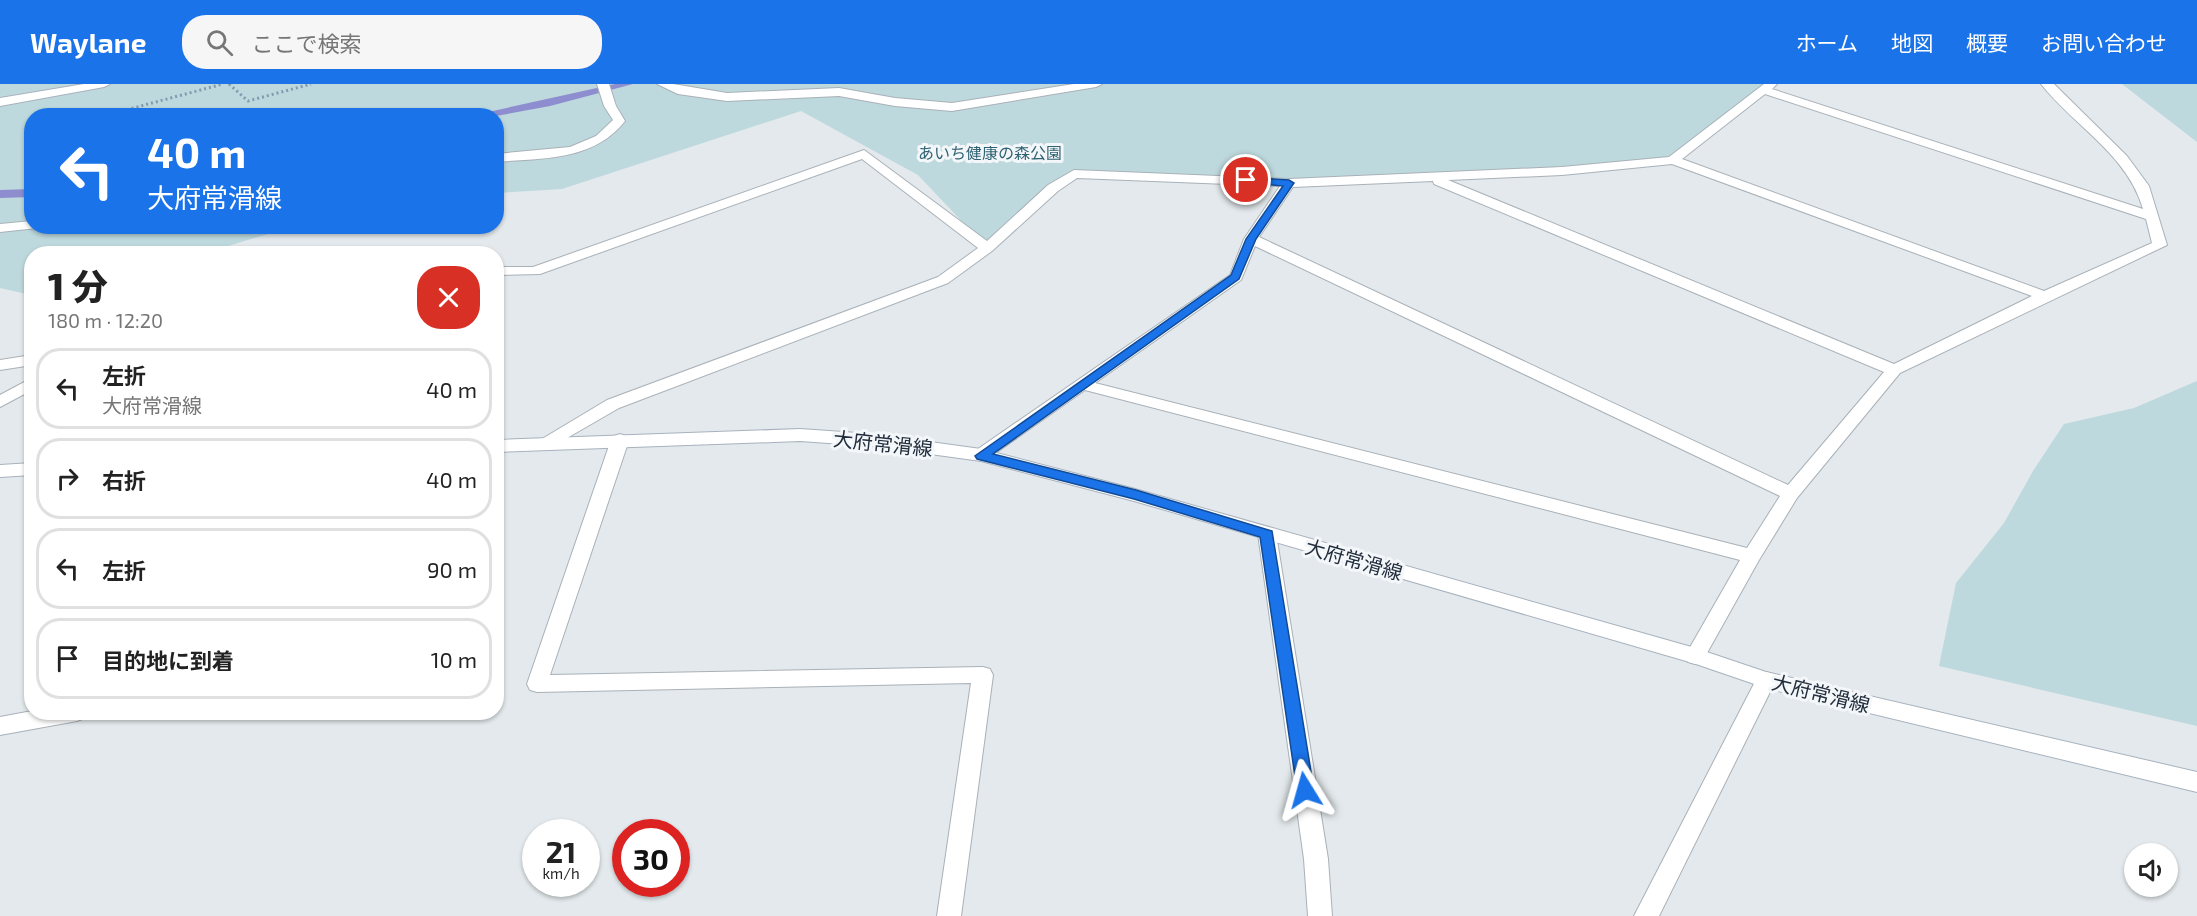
<!DOCTYPE html>
<html lang="ja">
<meta charset="utf-8">
<style>
:root{--surface:#fff;--page:#f6f6f6;--text:#222;--muted:#767676;--line:#e0e0e0;--accent:#1a73e8}
body{margin:0;font-family:"Exo 2","Noto Sans JP",sans-serif;background:var(--page);color:var(--text);height:100vh;display:flex;flex-direction:column;font-size:22px;white-space:nowrap}
*{box-sizing:border-box;margin:0}
p{font-size:20px;color:var(--muted)}
.icon{flex:none;width:33px;height:33px;fill:none;stroke:currentColor;stroke-width:2;stroke-linecap:round;stroke-linejoin:round}
.map{position:relative;flex:1;overflow:hidden}
.drawer{position:absolute;left:24px;top:162px;width:480px;height:474px;display:flex;flex-direction:column;background:var(--surface);border-radius:24px;box-shadow:0 2px 4px #0004}
.drawer>*{flex:none}
.guide{position:absolute;left:24px;top:24px;width:480px;height:126px;border-radius:24px;box-shadow:0 2px 4px #0004;background:#1a73e8;color:#fff;overflow:hidden}
.controls{position:absolute;left:2124px;top:759px;display:grid;gap:12px}
.controls a{display:grid;place-items:center;width:54px;height:54px;border-radius:50%;background:var(--surface);box-shadow:0 2px 4px #0004;font-size:30px}
.speed{position:absolute;left:522px;top:735px;display:flex;gap:12px;font-size:30px;font-weight:700;text-align:center}
.speed>*{display:grid;place-content:center;width:78px;height:78px;border-radius:50%;background:var(--surface);box-shadow:0 2px 4px #0004;line-height:1}
.speed small{font-size:15px;font-weight:400}
.speed .limit{border:9px solid #d22;background:#fff;color:#111}
.pin{position:absolute;display:grid;place-items:center;width:51px;height:51px;color:#fff;margin:-26px;border:3px solid #fff;border-radius:50%;box-shadow:0 2px 6px #0007}
.me{position:absolute;width:66px;margin:-33px;rotate:352deg;stroke-linejoin:round;filter:drop-shadow(0 0 4px #0008)}
.turn{display:flex;align-items:center;gap:21px;height:126px;padding:0 24px;font-size:27px}
.turn .icon{width:78px;height:78px;stroke-width:2.5}
.turn b{display:block;font-size:42px;line-height:51px}
.round{display:grid;place-items:center;flex:none;width:63px;height:63px;border-radius:24px;background:var(--page)}
.summary{display:flex;align-items:center;justify-content:space-between;height:102px;padding:0 24px}
h1{font-size:36px;font-weight:800;line-height:45px}
ul{padding:0;list-style:none}
li{display:flex;align-items:center;gap:18px;height:81px;margin:0 12px 9px;padding:0 12px;border:3px solid var(--line);border-radius:24px}
li div{flex:1}
li b{display:block;font-size:22px}
li em{font-style:normal}
header{display:flex;align-items:center;gap:36px;box-sizing:border-box;height:84px;padding:0 30px;background:var(--accent);color:#fff}
header strong{font-size:28px}
nav{display:flex;gap:33px;margin-inline-start:auto;font-size:21px}
.search{width:420px;height:54px;background:var(--page);display:flex;align-items:center;gap:15px;box-sizing:border-box;padding:0 21px;border-radius:24px;color:var(--muted);font-size:22px}
.map>svg:first-child{display:block}
.green{fill:#bdd9dd}
.lines{fill:none;stroke-linecap:round;stroke-linejoin:round}
.stream{fill:#8e8dcf;fill-rule:evenodd}
.street-casing{stroke:#a9b1b8;stroke-width:2}
.secondary-casing{stroke:#a8b2be;stroke-width:2}
.path{stroke:#8598af;stroke-width:3;stroke-dasharray:2 3;stroke-linecap:butt}
.street{fill:#fff;fill-rule:evenodd}
.secondary{fill:#fff;fill-rule:evenodd}
.route{fill:#1a73e8;stroke:#114b97;stroke-width:1.5}
.labels{text-anchor:middle;dominant-baseline:central;stroke-width:6;stroke-linejoin:round;paint-order:stroke}
.far-park-label{font-size:16px;fill:#2f6273;stroke:#f4f7f9}
.street-label{font-size:20px;fill:#232e3d;stroke:#f4f7f9}
</style>
<header>
<strong>Waylane</strong>
<div class="search"><svg class="icon" aria-label="search" viewBox="0 0 24 24"><circle cx="10" cy="10" r="6"/><path d="M15 15l6 6"/></svg>ここで検索</div>
<nav><a>ホーム</a><a>地図</a><a>概要</a><a>お問い合わせ</a></nav>
</header>
<div class="map">
<svg width="2197" height="832" viewBox="0 0 2197 832">
<rect width="100%" height="100%" fill="#e3e9ec"/>
<!-- green -->
<g class="green">
<path d="M0,0H1771L1673,76L1289,99L1074,90L987,164L918,91L801,27L562,105L497,109L496,32H32V142L291,143L205,169L32,170L31,211L0,204Z"/>
<path d="M2122,0H2197V58Z"/>
<path d="M2197,297V642L1939,582L1956,499L2004,439L2033,387L2064,340L2134,324Z"/>
</g>
<g class="lines">
<!-- stream -->
<g class="stream">
<path d="M615,0H633L550,22L496,32H470Z"/>
<path d="M385,26L401,32H353L358,29Z"/>
<path d="M32,105V113L0,114V106Z"/>
</g>
<!-- street casing -->
<g class="street-casing">
<g id="street">
<path d="M597,0H609L616,22L625,37C594,77 543,74 496,78V70L570,63L596,52L613,36L604,22Z"/>
<path d="M657,0H673L727,9L839,4L895,14L952,19L1074,0H1102L1096,3L952,27L895,22L839,12L727,17L678,10Z"/>
<path d="M1764,0H1777L1772,5L2143,125C2128,71 2074,42 2041,0H2054L2127,72L2149,102L2167,161L1900,289L1797,414L1759,476L1702,578L1695,580L1688,578L1685,572L1740,476L1085,306L987,375H975L972,371L975,367L1230,191L1244,155L1280,102L1077,94L1058,107L992,167L948,199L619,324L548,365L542,363L539,359L542,355L607,316L938,193L978,164L862,75L540,190L496,191V183H533L864,66L987,157L1048,101L1074,86L1289,95L1562,83L1669,73ZM1765,10L2146,135L2152,159L2044,207L1682,75ZM1672,80L2032,212L1894,280L1448,96L1562,91ZM1433,97L1434,100L1884,288L1788,401L1259,153L1293,103ZM1255,162L1780,412L1747,464L1095,299L1241,196Z"/>
<path d="M32,137V142L37,144L0,148V140Z"/>
<path d="M32,271V281L0,286V276Z"/>
<path d="M32,294V306L0,323V311Z"/>
<path d="M620,350L626,352L629,356L550,591L983,583L990,585L993,591L961,832H937L971,599L537,608L530,606L527,600L611,356L614,352Z"/>
<path d="M1267,443L1274,445L1276,450L1328,775L1332,832H1308L1304,775L1258,450L1260,445Z"/>
<path d="M1766,588L1773,590L1776,596L1659,832H1634L1759,590Z"/>
<path d="M32,627V628H87L85,634L77,637L0,651V633Z"/>
</g>
</g>
<!-- secondary casing -->
<g class="secondary-casing">
<g id="secondary">
<path d="M84,0H110L104,3L0,22V14Z"/>
<path d="M800,345L872,350L981,365L1135,405L1695,564L1766,588L2197,688V708L1766,604L1693,579L1134,417L981,377L872,362L800,357L496,368V356Z"/>
<path d="M32,379V391L0,393V381Z"/>
</g>
</g>
<!-- path -->
<g class="path">
<path d="M229,0L248,17L311,0"/>
<path d="M122,27L223,0"/>
</g>
<!-- street -->
<use href="#street" class="street"/>
<!-- secondary -->
<use href="#secondary" class="secondary"/>
</g>
<!-- route -->
<path class="route" d="M1246,93L1289,96L1294,99L1256,155L1239,195L993,370L1136,406L1272,447L1314,706L1311,711L1305,713L1299,711L1297,706L1260,453L1134,415L977,375L975,372L1231,191L1246,155L1283,102L1242,98L1241,96Z"/>
<g class="labels">
<!-- far-park labels -->
<g class="far-park-label">
<text x="990" y="68">あいち健康の森公園</text>
</g>
<!-- street labels -->
<g class="street-label">
<text transform="translate(883 359) rotate(6)">大府常滑線</text>
<text transform="translate(1354 475) rotate(16)">大府常滑線</text>
<text transform="translate(1821 609) rotate(14)">大府常滑線</text>
</g>
</g>
</svg>
<div class="controls">
<a><svg class="icon" aria-label="sound" viewBox="0 0 24 24"><path d="M4 9h4l5-4v14l-5-4H4zM17 9q2 3 0 6"/></svg></a>
</div>
<div class="speed"><div>21<small>km/h</small></div><div class="limit">30</div></div>
<div class="pin" style="left:1246px;top:96px;background:#d93025"><svg class="icon" aria-label="arrive" viewBox="0 0 24 24"><path d="M6 21V4h12l-3 4 3 4H6"/></svg></div>
<svg class="me" style="left:1305px;top:706px" viewBox="-20 -20 40 40"><path d="M0-17L14 15 0 8-14 15z" fill="#1a73e8" stroke="#fff" stroke-width="4"/></svg>
<div class="guide">
<div class="turn"><svg class="icon" aria-label="left" viewBox="0 0 24 24"><path d="M17 20v-9H6M10 6l-5 5 5 5"/></svg><div><b>40 m</b>大府常滑線</div></div>
</div>
<section class="drawer">
<div class="summary"><div><h1>1 分</h1><p>180 m · 12:20</p></div><a class="round" style="background:#d93025;color:#fff"><svg class="icon" aria-label="close" viewBox="0 0 24 24"><path d="M6 6l12 12M18 6L6 18"/></svg></a></div>
<ul>
<li><svg class="icon" aria-label="left" viewBox="0 0 24 24"><path d="M17 20v-9H6M10 6l-5 5 5 5"/></svg><div><b>左折</b><p>大府常滑線</p></div><em>40 m</em></li>
<li><svg class="icon" aria-label="right" viewBox="0 0 24 24"><path d="M7 20v-9h11M14 6l5 5-5 5"/></svg><div><b>右折</b></div><em>40 m</em></li>
<li><svg class="icon" aria-label="left" viewBox="0 0 24 24"><path d="M17 20v-9H6M10 6l-5 5 5 5"/></svg><div><b>左折</b></div><em>90 m</em></li>
<li><svg class="icon" aria-label="arrive" viewBox="0 0 24 24"><path d="M6 21V4h12l-3 4 3 4H6"/></svg><div><b>目的地に到着</b></div><em>10 m</em></li>
</ul>
</section>
</div>
